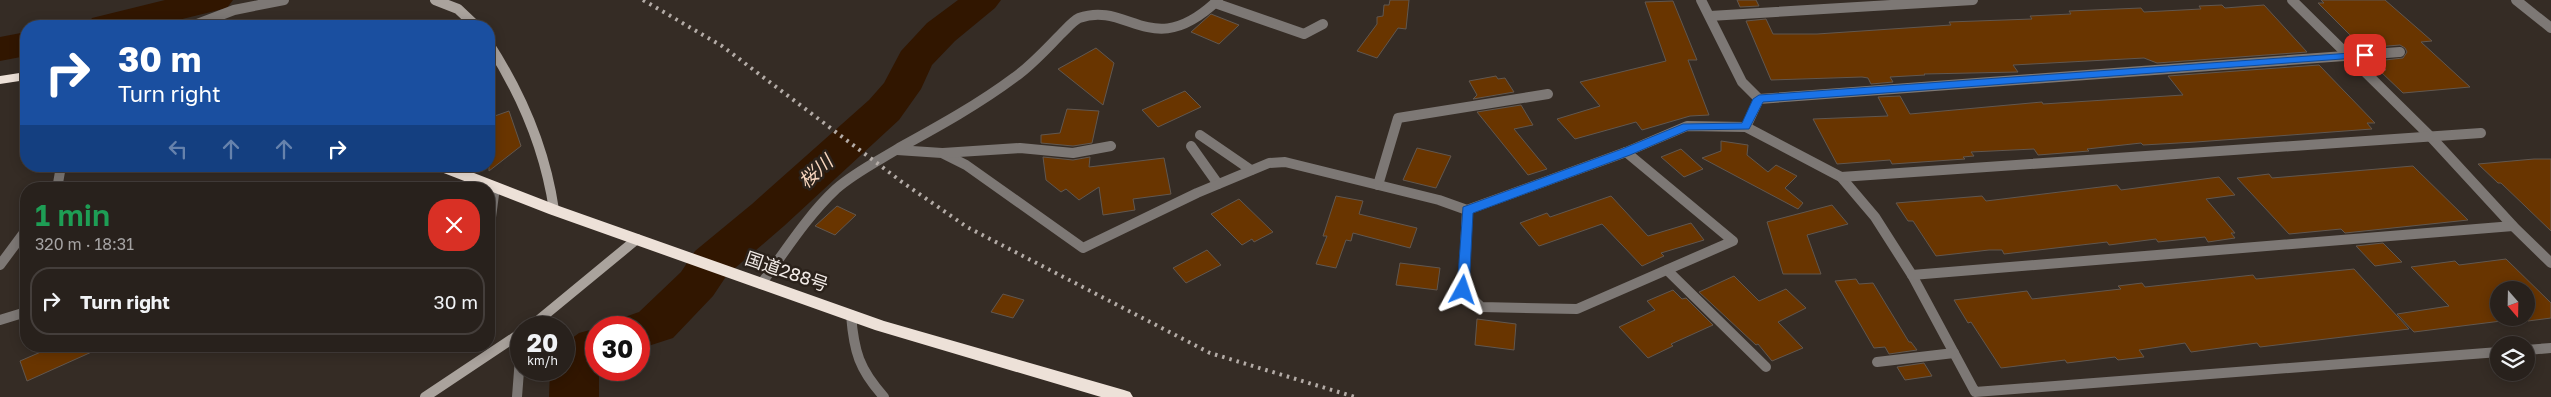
<!DOCTYPE html>
<meta charset="utf-8">
<style>
:root{--surface:#28211c;--page:#302925;--text:#f1f3f6;--muted:#a5a3a3;--line:#443e3b}
body{margin:0;font-family:"Golos Text","Noto Sans JP",sans-serif;background:var(--page);color:var(--text);height:100vh;display:flex;flex-direction:column;font-size:19px;white-space:nowrap}
*{box-sizing:border-box;margin:0}
p{font-size:16px;color:var(--muted)}
.icon{flex:none;width:28px;height:28px;fill:none;stroke:currentColor;stroke-width:2;stroke-linecap:round;stroke-linejoin:round}
.map{position:relative;flex:1;overflow:hidden}
.details{position:absolute;left:20px;top:182px;width:475px;height:170px;display:flex;flex-direction:column;background:var(--surface);border-radius:20px;box-shadow:0 2px 12px #0003,0 0 0 1px var(--line)}
.details>*{flex:none}
.hud{position:absolute;left:20px;top:20px;width:475px;height:152px;border-radius:20px;box-shadow:0 2px 12px #0003,0 0 0 1px var(--line);background:#1a4fa0;color:#fff;overflow:hidden}
.needle{width:32px;rotate:160deg}
.tools{position:absolute;left:2490px;top:281px;display:grid;gap:10px}
.tools a{display:grid;place-items:center;width:45px;height:45px;border-radius:50%;background:var(--surface);box-shadow:0 2px 12px #0003,0 0 0 1px var(--line);font-size:25px}
.speed{position:absolute;left:510px;top:316px;display:flex;gap:10px;font-size:25px;font-weight:700;text-align:center}
.speed>*{display:grid;place-content:center;width:65px;height:65px;border-radius:50%;background:var(--surface);box-shadow:0 2px 12px #0003,0 0 0 1px var(--line);line-height:1}
.speed small{font-size:12px;font-weight:400}
.speed .limit{border:8px solid #d22;background:#fff;color:#111}
.pin{position:absolute;display:grid;place-items:center;width:42px;height:42px;color:#fff;margin:-21px;border-radius:10px;box-shadow:0 2px 8px #0006}
.me{position:absolute;width:55px;margin:-28px;rotate:5deg;stroke-linejoin:round;filter:drop-shadow(0 0 4px #0008)}
.turn{display:flex;align-items:center;gap:18px;height:105px;padding:0 15px;font-size:22px}
.turn .icon{width:65px;height:65px;stroke-width:2.5}
.turn b{display:block;font-size:35px;line-height:42px}
.lanes{display:flex;align-items:center;height:48px;padding:0 15px;background:#0003;justify-content:center;gap:25px;direction:ltr}
.lanes .off{opacity:.35}
.round{display:grid;place-items:center;flex:none;width:52px;height:52px;border-radius:20px;background:var(--page)}
.overview{display:flex;align-items:center;justify-content:space-between;height:85px;padding:0 15px}
h1{font-size:30px;font-weight:600;line-height:38px;color:#1e9e55}
ul{padding:0;list-style:none}
li{display:flex;align-items:center;gap:15px;height:68px;margin:0 10px 8px;padding:0 5px;border:2px solid var(--line);border-radius:20px}
li div{flex:1}
li b{display:block;font-size:19px}
li em{font-style:normal}
.map>svg:first-child{display:block}
.lines{fill:none;stroke-linecap:round;stroke-linejoin:round}
.river{fill:#311600;fill-rule:evenodd}
.building{fill:#693500;stroke:#61574f;fill-rule:evenodd}
.lane{stroke:#7d7875;stroke-width:10}
.street{stroke:#7d7875;stroke-width:10}
.secondary{stroke:#aaa39d;stroke-width:10}
.highway{fill:#ede1d8;fill-rule:evenodd}
.rail{stroke:#b4aca7;stroke-width:4;stroke-dasharray:2.5 5;stroke-linecap:butt}
.route{fill:#1a73e8;stroke:#114b97}
.labels{text-anchor:middle;dominant-baseline:central;stroke-width:5;stroke-linejoin:round;paint-order:stroke}
.street-label{font-size:18px;fill:#f3ece8;stroke:#2b221b}
.water-label{font-size:19px;font-style:italic;fill:#f7d5bd;stroke:#2b221b}
</style>
<div class="map">
<svg width="2551" height="397" viewBox="0 0 2551 397">
<rect width="100%" height="100%" fill="#352c25"/>
<g class="lines">
<!-- river -->
<g class="river">
<path d="M165,0H233L227,8L154,26H87L92,18Z"/>
<path d="M958,0H1001L995,8L955,41L932,65L921,89L899,120L784,226L727,275L713,296L673,338L639,349V328H617L622,318L639,312L681,272L695,251L752,204L869,100L884,83L901,51L927,23Z"/>
<path d="M26,32V56L0,61V37Z"/>
<path d="M597,328L596,370H599V397H549L550,370H564V344L579,333Z"/>
</g>
</g>
<!-- building -->
<g class="building">
<path d="M1390,0H1409L1406,29L1398,28L1377,58L1357,51L1377,24V17L1383,16L1384,5H1389Z"/>
<path d="M1737,0H1756L1759,6L1740,7Z"/>
<path d="M2321,0H2385L2432,41L2421,42L2470,87L2403,93L2380,71L2386,70L2376,61L2403,58L2407,52L2405,48L2400,45L2363,48L2318,3H2324Z"/>
<path d="M1673,1L1697,60H1688L1709,115L1690,116L1642,130L1636,122L1575,139L1557,119L1600,106L1580,82L1666,61L1645,2Z"/>
<path d="M2222,5L2225,8L2264,5L2307,52L2157,63L2144,58L2013,65L2018,72L1924,74L1925,75L1890,77L1893,82L1871,84L1868,78L1862,77L1771,80L1746,21L1766,19L1773,34H1817L1951,25L1949,22L2032,19L2030,16L2071,14L2069,11L2141,8L2144,12L2201,9L2199,6Z"/>
<path d="M1211,14L1239,25L1219,44L1191,32Z"/>
<path d="M1096,48L1114,63L1103,105L1058,69Z"/>
<path d="M2319,65L2375,123H2367L2372,129L2196,142L2143,145L2141,143L2087,149L2089,151L2038,155L2034,149L1971,152L1974,156L1963,157L1965,159L1892,164L1890,160L1837,164L1813,119L1888,116L1878,97L1900,96L1910,114L2042,102L2043,104L2183,95L2168,76Z"/>
<path d="M1496,76L1498,79L1505,78L1514,92L1473,99L1477,95L1469,81Z"/>
<path d="M1185,91L1201,107L1158,127L1142,110Z"/>
<path d="M1521,105L1533,125L1514,129L1547,169L1528,175L1477,112Z"/>
<path d="M1067,109L1099,111L1092,143L1073,146L1041,143V135L1060,133Z"/>
<path d="M509,111L521,146L489,171V118Z"/>
<path d="M1721,141L1748,145L1747,155L1768,172L1776,165L1797,176L1785,188L1803,203L1798,209L1702,158L1721,151Z"/>
<path d="M1417,148L1451,156L1436,188L1403,180Z"/>
<path d="M1681,149L1703,169L1684,177L1661,157Z"/>
<path d="M1043,157L1073,160L1090,157L1089,167L1164,158L1171,194L1133,199L1135,210L1103,215L1099,187L1079,200L1066,189L1061,192L1046,180Z"/>
<path d="M2534,159H2551V231L2501,183H2498L2478,164Z"/>
<path d="M2413,166L2468,220L2345,233L2341,229L2289,234L2237,178L2269,174L2272,178Z"/>
<path d="M2219,177L2235,195L2206,199L2235,233H2231L2235,238L2208,242L2205,237L2158,242L2156,239L2109,245L2107,242L2004,254L2002,250H1989L1936,256L1913,221H1908L1896,203L1982,196L1986,201L2117,185L2121,190Z"/>
<path d="M1336,196L1363,201L1359,214L1417,228L1410,248L1353,233L1351,241L1346,240L1336,268L1316,264L1327,236H1323Z"/>
<path d="M1611,196L1648,236L1691,223L1704,240L1661,253L1664,256L1642,266L1602,224L1539,246L1520,223L1547,213L1550,217Z"/>
<path d="M1239,199L1273,232L1254,242L1252,239L1242,245L1211,214Z"/>
<path d="M1832,205L1848,224L1807,235L1821,274H1783L1767,222Z"/>
<path d="M837,206L856,215L835,235L815,226Z"/>
<path d="M2383,243L2402,262L2375,266L2356,246Z"/>
<path d="M1207,250L1221,265L1186,283L1173,268Z"/>
<path d="M2506,259L2551,303V318L2528,321L2525,318L2414,332L2397,314L2449,306L2411,267L2455,261L2459,265ZM2499,290H2526V318H2499Z"/>
<path d="M1400,263L1440,268L1437,290L1396,285Z"/>
<path d="M2354,269L2409,329L2260,347L2257,343L2191,352L2185,343L2139,350L2144,357L2118,360L2115,357L2067,363L2065,360L2001,368L1971,322L1968,323L1954,300L2027,291L2032,299L2121,289L2118,286L2142,283L2145,287L2253,275L2256,279Z"/>
<path d="M1734,276L1759,301L1786,289L1806,308L1778,322L1803,348L1772,361L1758,344L1756,345L1699,292Z"/>
<path d="M1856,279L1859,284L1873,283L1909,342H1911L1917,350L1889,354L1885,347L1874,348L1835,281Z"/>
<path d="M1673,290L1682,299L1686,298L1713,325L1671,344L1673,346L1648,358L1619,327L1655,310L1647,301Z"/>
<path d="M1003,294L1024,300L1013,318L991,312Z"/>
<path d="M1477,319L1516,324L1514,350L1475,345Z"/>
<path d="M41,346H105L27,381L20,361L43,351Z"/>
<path d="M1924,363L1932,376L1905,380L1897,367Z"/>
</g>
<g class="lines">
<!-- lane -->
<g class="lane">
<path d="M1215,3L1304,34L1323,24"/>
<path d="M1200,135L1251,170"/>
<path d="M1191,146L1218,184"/>
<path d="M489,232L495,187"/>
<path d="M851,315C854,352 859,369 884,397"/>
<path d="M0,320L26,312"/>
</g>
<!-- street -->
<g class="street">
<path d="M1701,0L1742,82L1759,99L1746,127L1841,177L1875,217L1912,275L1975,392L2499,352"/>
<path d="M2292,0L2431,137L2513,226L2551,263"/>
<path d="M2516,0L2551,28"/>
<path d="M1710,16L1973,0"/>
<path d="M192,26L234,10L284,0"/>
<path d="M1759,99L2400,52"/>
<path d="M897,150L942,153L966,165L1083,248L1197,193L1269,163L1285,162L1439,200L1467,210L1626,152L1687,126L1746,127"/>
<path d="M943,153L1020,148L1073,153L1111,146"/>
<path d="M1841,177L2481,133"/>
<path d="M1378,185L1398,118L1548,94"/>
<path d="M57,189L61,166"/>
<path d="M1467,210L1463,290L1481,307L1577,309L1733,241L1626,152"/>
<path d="M0,265L26,230"/>
<path d="M1667,270L1766,367"/>
<path d="M1912,275L2513,226"/>
<path d="M761,284C784,253 807,216 836,189C854,173 878,161 899,148C939,126 979,104 1015,77C1032,65 1047,48 1062,33C1067,28 1073,21 1079,18C1129,0 1152,63 1218,0"/>
<path d="M2526,350L2551,348"/>
<path d="M1877,362L1954,353"/>
<path d="M517,397L521,345"/>
</g>
<!-- secondary -->
<g class="secondary">
<path d="M435,0L458,9L476,26"/>
<path d="M489,44C522,95 545,149 554,210"/>
<path d="M529,328L637,239"/>
<path d="M425,397L521,333"/>
</g>
<!-- highway -->
<g class="highway">
<path d="M26,72V80L0,84V76Z"/>
<path d="M434,166H456L559,206L884,321L1124,390L1130,392L1133,397H1101L875,330L549,214L436,170Z"/>
</g>
<!-- rail -->
<path class="rail" d="M643,0L722,46L902,182L967,227L1210,353L1355,397"/>
</g>
<!-- route -->
<path class="route" d="M2365,52L2370,55L2369,57L1763,102L1749,129L1688,130L1630,155L1473,213L1469,290L1463,295L1457,290L1463,207L1622,149L1683,124L1742,123L1753,99L1759,95Z"/>
<g class="labels">
<!-- street labels -->
<g class="street-label">
<text transform="translate(787 271) rotate(19)">国道288号</text>
</g>
<!-- water labels -->
<g class="water-label">
<text transform="translate(815 171) rotate(-42)">桜川</text>
</g>
</g>
</svg>
<div class="tools">
<a><svg class="needle" viewBox="-14 -14 28 28"><path d="M0-13l5 13h-10z" fill="#e53935"/><path d="M0 13l5-13h-10z" fill="#a5a3a3"/></svg></a>
<a><svg class="icon" aria-label="layers" viewBox="0 0 24 24"><path d="M12 4l9 5-9 5-9-5zM3 14l9 5 9-5"/></svg></a>
</div>
<div class="speed"><div>20<small>km/h</small></div><div class="limit">30</div></div>
<div class="pin" style="left:2365px;top:55px;background:#d93025"><svg class="icon" aria-label="arrive" viewBox="0 0 24 24"><path d="M6 21V4h12l-3 4 3 4H6"/></svg></div>
<svg class="me" style="left:1463px;top:290px" viewBox="-20 -20 40 40"><path d="M0-17L14 15 0 8-14 15z" fill="#1a73e8" stroke="#fff" stroke-width="4"/></svg>
<div class="hud">
<div class="turn"><svg class="icon" aria-label="right" viewBox="0 0 24 24"><path d="M7 20v-9h11M14 6l5 5-5 5"/></svg><div><b>30 m</b>Turn right</div></div>
<div class="lanes"><svg class="icon off" aria-label="left" viewBox="0 0 24 24"><path d="M17 20v-9H6M10 6l-5 5 5 5"/></svg><svg class="icon off" aria-label="ahead" viewBox="0 0 24 24"><path d="M12 20V5M6 11l6-6 6 6"/></svg><svg class="icon off" aria-label="ahead" viewBox="0 0 24 24"><path d="M12 20V5M6 11l6-6 6 6"/></svg><svg class="icon" aria-label="right" viewBox="0 0 24 24"><path d="M7 20v-9h11M14 6l5 5-5 5"/></svg></div>
</div>
<section class="details">
<div class="overview"><div><h1>1 min</h1><p>320 m · 18:31</p></div><a class="round" style="background:#d93025;color:#fff"><svg class="icon" aria-label="close" viewBox="0 0 24 24"><path d="M6 6l12 12M18 6L6 18"/></svg></a></div>
<ul>
<li><svg class="icon" aria-label="right" viewBox="0 0 24 24"><path d="M7 20v-9h11M14 6l5 5-5 5"/></svg><div><b>Turn right</b></div><em>30 m</em></li>
</ul>
</section>
</div>
